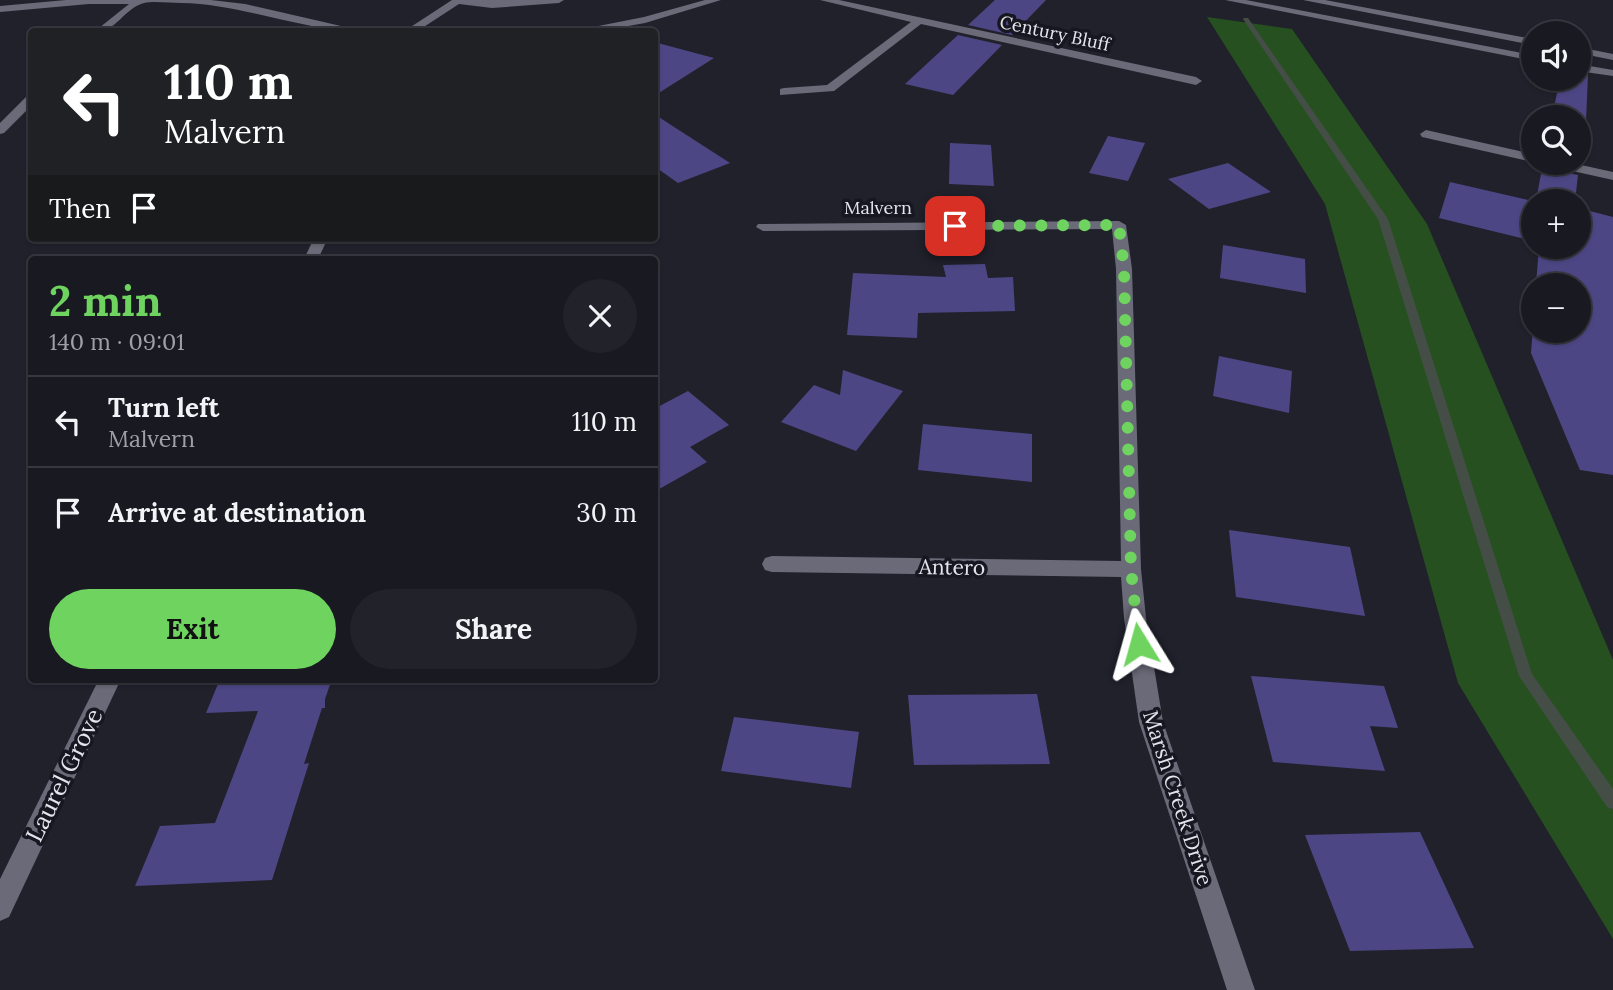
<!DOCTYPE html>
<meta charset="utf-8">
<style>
:root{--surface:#191921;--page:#22222a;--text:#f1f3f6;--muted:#9fa0a5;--line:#37383f;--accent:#6fd35f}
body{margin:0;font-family:Lora,serif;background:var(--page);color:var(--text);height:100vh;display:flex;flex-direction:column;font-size:26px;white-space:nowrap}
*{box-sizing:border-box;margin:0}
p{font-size:23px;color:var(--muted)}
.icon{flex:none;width:38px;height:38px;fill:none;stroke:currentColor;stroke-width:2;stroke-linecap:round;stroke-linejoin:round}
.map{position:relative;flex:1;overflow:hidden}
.details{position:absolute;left:28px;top:256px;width:630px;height:427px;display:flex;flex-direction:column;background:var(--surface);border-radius:7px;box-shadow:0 2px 5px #0004,0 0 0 2px var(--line)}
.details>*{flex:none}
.guide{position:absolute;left:28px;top:28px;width:630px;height:214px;border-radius:7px;box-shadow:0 2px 5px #0004,0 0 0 2px var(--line);background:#202124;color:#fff;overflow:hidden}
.tools{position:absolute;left:1521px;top:21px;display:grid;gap:14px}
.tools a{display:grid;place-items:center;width:70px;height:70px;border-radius:50%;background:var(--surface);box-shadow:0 2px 5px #0004,0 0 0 2px var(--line);font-size:35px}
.pin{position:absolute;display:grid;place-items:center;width:60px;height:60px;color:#fff;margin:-30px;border-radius:14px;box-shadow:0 4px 10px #0006}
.me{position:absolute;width:77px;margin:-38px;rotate:352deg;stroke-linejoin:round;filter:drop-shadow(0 0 5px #0008)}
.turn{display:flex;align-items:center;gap:24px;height:147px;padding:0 21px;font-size:32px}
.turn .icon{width:91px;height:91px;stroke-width:2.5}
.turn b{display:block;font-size:49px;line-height:60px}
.then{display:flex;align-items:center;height:66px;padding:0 21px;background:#0003;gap:14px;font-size:26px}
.round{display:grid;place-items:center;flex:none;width:74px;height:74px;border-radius:37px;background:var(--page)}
.head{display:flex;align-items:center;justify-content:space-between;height:119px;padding:0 21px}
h1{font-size:42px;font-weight:800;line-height:52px;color:var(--accent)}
.action{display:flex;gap:14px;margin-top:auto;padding:14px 21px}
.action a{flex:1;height:80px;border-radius:42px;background:var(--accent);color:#111;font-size:28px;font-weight:800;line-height:80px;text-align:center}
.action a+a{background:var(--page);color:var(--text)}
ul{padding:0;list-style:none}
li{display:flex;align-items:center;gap:21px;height:91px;padding:0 21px;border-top:2px solid var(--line)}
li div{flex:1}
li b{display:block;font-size:26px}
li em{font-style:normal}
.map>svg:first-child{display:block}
.green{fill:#265020}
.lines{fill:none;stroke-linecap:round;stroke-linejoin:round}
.stream{fill:#444e47;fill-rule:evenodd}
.building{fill:#4c4784}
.service{fill:#6a6a78;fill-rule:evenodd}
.minor{fill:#6a6a78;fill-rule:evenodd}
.secondary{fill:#6a6a78;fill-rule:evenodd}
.route{stroke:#6fd35f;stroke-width:12;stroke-dasharray:0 21.6}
.labels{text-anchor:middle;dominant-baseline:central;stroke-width:7;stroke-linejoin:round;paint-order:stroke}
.far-street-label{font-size:18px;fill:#e4e4ec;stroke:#171722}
.street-label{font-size:21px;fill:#e4e4ec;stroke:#171722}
.near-street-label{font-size:24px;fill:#e4e4ec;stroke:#171722}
</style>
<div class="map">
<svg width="1613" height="990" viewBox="0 0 1613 990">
<rect width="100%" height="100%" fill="#21212c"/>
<!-- green -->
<path class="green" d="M1207,17L1292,29L1427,224L1613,660V939L1458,683L1325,204Z"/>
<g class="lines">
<!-- stream -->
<path class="stream" d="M1244,18H1248L1388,219L1532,674L1613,789V809L1607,807L1519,676L1378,219L1243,19Z"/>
</g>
<!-- building -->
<g class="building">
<path d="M995,0H1046L1012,35L968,25Z"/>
<path d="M958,35L1002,45L953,95L905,84Z"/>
<path d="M654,42L714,58L654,96Z"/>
<path d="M1578,74L1588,75L1585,144L1581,143L1579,162L1578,117H1552L1560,79H1578Z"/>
<path d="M654,114L730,163L678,183L654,166Z"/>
<path d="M1108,136L1145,143L1128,181L1089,173Z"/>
<path d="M950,143L991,145L994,186L949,184Z"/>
<path d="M1228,163L1271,192L1209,209L1168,179Z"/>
<path d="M1543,163L1549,169L1578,175L1575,201H1536Z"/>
<path d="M1450,182L1533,201V241L1439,218Z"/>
<path d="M1578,208L1613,217V475L1580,470L1531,353L1533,327V331H1578V285H1536L1539,247H1578Z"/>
<path d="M1223,245L1305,259L1306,293L1220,278Z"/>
<path d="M985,264L988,278L1013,277L1015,311L918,313L917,338L847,335L853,273L946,277L943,265Z"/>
<path d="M1219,356L1292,371L1289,413L1213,396Z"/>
<path d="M843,370L903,391L856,451L781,422L814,385L840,395Z"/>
<path d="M688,391L729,425L690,447L707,462L654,492V409Z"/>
<path d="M923,424L1032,434V482L918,470Z"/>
<path d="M1229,530L1350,547L1365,616L1236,597Z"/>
<path d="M1251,676L1384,686L1398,728L1370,726L1385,771L1273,762Z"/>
<path d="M220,679H332L325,699V708H322L304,764L309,763L272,880L135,886L160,826L215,823L258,711L206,713Z"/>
<path d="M1037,694L1050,764L914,765L908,695Z"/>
<path d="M734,717L859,732L851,788L721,771Z"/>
<path d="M1420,832L1474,948L1350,951L1305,835Z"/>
</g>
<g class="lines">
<!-- service -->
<path class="service" d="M452,0H564L559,3L492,8L459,4L416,32H403Z"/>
<!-- minor -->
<g class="minor">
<path d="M66,0H211L245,4L367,32C305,32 244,4 181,3C170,3 154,1 144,3C124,8 117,32 94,32L129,4H89L0,12V6Z"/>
<path d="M705,0H721L645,23L595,32H568L644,17Z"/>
<path d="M820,0H839L1196,77L1202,81L1196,85L921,24L834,91L780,95V89L784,88L827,85L911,22Z"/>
<path d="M28,95H32V105L4,133L0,134V123Z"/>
<path d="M1426,130L1533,154V162L1422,137L1420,134Z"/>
<path d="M1548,163H1572L1613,172V180L1550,166Z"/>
<path d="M1119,221L1126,225L1132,269L1141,569L1146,618L1163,722L1255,990H1227L1139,722L1124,618L1121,577L772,572L765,570L762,564L765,558L772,556L1121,561L1116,269L1112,229L763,231L756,227L758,224Z"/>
<path d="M314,238H328L318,259H304Z"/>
<path d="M99,679H121L9,917L0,921V879Z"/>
</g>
<!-- secondary -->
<g class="secondary">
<path d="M1225,0H1246L1533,55V61Z"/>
<path d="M1303,0H1325L1533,39V45Z"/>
<path d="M1578,47L1613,54V60L1578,53Z"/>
<path d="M1578,64L1613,70V76L1578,71Z"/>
</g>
</g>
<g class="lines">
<!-- route -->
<path class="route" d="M955,226L1119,225L1124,269L1131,569L1139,644"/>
</g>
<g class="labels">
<!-- far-street labels -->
<g class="far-street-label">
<text transform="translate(1055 33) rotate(12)">Century Bluff</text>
<text x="878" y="207">Malvern</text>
</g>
<!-- street labels -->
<g class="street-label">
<text transform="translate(952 567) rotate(1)">Antero</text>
<text transform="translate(1178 798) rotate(72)">Marsh Creek Drive</text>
</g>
<!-- near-street labels -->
<g class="near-street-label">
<text transform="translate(64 775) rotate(-64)">Laurel Grove</text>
</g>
</g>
</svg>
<div class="tools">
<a><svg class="icon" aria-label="sound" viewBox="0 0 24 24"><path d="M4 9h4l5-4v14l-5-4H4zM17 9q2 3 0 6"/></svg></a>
<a><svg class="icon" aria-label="search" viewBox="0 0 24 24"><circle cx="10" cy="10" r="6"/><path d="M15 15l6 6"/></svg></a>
<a>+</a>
<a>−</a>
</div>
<div class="pin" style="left:955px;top:226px;background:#d93025"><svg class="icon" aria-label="arrive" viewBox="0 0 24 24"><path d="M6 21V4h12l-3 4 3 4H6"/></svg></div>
<svg class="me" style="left:1139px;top:644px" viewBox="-20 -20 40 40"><path d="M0-17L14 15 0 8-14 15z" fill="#6fd35f" stroke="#fff" stroke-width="4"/></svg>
<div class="guide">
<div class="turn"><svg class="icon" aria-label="left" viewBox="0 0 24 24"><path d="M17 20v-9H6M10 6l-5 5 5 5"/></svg><div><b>110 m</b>Malvern</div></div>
<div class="then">Then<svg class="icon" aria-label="arrive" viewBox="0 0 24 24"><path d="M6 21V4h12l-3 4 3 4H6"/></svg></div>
</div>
<section class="details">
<div class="head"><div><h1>2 min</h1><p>140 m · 09:01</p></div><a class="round"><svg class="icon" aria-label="close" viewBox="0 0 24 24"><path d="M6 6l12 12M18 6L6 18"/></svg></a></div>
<ul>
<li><svg class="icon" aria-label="left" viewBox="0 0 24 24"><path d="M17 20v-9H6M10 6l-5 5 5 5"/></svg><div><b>Turn left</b><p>Malvern</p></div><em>110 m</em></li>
<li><svg class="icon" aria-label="arrive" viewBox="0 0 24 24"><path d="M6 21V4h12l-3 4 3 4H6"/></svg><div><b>Arrive at destination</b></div><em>30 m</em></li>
</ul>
<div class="action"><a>Exit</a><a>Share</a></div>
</section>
</div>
